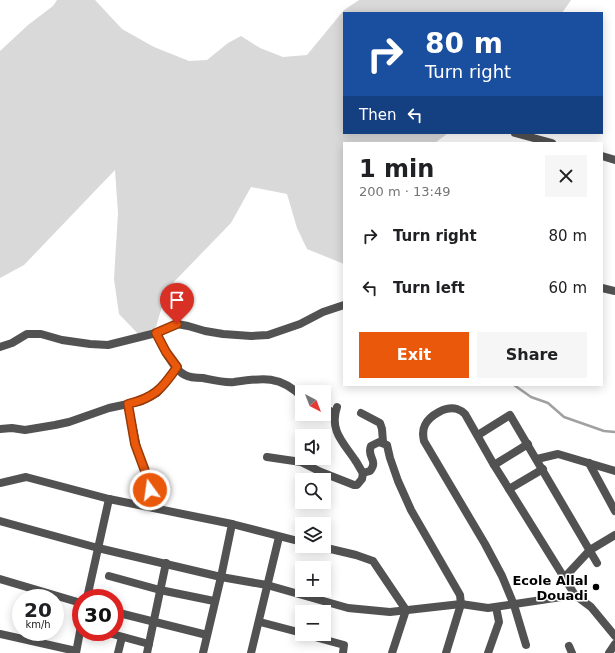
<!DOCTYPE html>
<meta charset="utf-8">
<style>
:root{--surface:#fff;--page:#f6f6f6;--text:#202124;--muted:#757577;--accent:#ea580c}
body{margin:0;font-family:"DejaVu Sans",sans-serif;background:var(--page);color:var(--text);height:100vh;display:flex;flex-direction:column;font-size:15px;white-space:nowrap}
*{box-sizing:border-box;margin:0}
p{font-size:13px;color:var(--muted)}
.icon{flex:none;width:22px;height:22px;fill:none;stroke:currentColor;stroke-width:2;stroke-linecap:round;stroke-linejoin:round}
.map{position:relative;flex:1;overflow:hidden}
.details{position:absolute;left:343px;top:142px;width:260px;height:244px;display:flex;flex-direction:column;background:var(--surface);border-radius:0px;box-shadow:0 2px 10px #0003}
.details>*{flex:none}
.banner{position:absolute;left:343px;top:12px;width:260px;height:122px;border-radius:0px;box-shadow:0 2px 10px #0003;background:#1a4fa0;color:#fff;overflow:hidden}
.needle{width:26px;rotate:138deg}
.fabs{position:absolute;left:295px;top:385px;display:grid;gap:8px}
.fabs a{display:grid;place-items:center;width:36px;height:36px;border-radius:0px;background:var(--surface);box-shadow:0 2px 10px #0003;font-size:20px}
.speed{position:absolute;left:12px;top:589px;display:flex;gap:8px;font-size:20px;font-weight:700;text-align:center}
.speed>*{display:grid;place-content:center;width:52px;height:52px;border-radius:50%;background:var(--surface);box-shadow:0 2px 10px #0003;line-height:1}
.speed small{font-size:10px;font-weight:400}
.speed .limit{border:6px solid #d22;background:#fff;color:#111}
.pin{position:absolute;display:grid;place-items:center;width:34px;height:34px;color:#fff;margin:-41px -17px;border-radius:50% 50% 50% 0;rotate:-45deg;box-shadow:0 0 4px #0007}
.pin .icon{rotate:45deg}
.me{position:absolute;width:44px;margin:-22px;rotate:346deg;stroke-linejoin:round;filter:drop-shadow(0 0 3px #0008)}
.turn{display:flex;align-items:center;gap:14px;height:84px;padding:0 16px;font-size:18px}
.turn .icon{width:52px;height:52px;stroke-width:2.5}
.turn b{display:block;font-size:28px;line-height:34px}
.then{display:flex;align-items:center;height:38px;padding:0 16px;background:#0003;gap:8px;font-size:15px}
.round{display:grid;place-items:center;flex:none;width:42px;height:42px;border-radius:0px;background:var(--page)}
.overview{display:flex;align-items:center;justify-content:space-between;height:68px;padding:0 16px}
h1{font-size:24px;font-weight:700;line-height:30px}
.action{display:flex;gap:8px;margin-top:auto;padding:8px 16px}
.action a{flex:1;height:46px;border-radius:0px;background:var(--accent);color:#fff;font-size:16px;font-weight:700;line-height:46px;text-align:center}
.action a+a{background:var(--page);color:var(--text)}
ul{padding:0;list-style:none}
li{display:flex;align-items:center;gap:12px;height:52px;padding:0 16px}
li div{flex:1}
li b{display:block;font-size:15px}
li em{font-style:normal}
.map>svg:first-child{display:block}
.green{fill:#d9d9d9}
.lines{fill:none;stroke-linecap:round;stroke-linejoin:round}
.stream{stroke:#a0a0a0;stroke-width:2.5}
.minor{stroke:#525252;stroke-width:8}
.route-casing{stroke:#983908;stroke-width:10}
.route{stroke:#ea580c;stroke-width:7}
.poi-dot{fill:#000;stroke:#fff;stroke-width:1.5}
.labels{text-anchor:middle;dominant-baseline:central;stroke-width:3;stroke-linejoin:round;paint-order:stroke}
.poi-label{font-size:13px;font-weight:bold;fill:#000;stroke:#fff;text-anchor:end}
</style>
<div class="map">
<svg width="615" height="653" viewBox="0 0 615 653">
<rect width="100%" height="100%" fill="#fff"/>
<!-- green -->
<path class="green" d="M57,0H95L122,29L154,47L189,61L207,60L228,43L241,36L260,48L283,57L307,55L344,10L359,0H571L562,13H344V133H448L435,143H344V264L307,249L297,228L287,194L251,187L231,223L167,289L156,327L143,339L119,314L114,279L118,213L115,170L24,265L0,278V51L28,25L53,6Z"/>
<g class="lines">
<!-- stream -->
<path class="stream" d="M514,385L531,397L548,403L564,417L604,431L615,432"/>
<!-- minor -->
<g class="minor">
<path d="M515,133L552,143"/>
<path d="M602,156L615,160"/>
<path d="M602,288L615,291"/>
<path d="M156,333C161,344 174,370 185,375C190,378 198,378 203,378C213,380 224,383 234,382C262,378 280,375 302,397"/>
<path d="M0,347L12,343L27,334H41L62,340L90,344L108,345L156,333L177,324L188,326L205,331L223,334L251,336L268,335L300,324L323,312L344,305"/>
<path d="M128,404L138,453L145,471L149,484V495L145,506"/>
<path d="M324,407L335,414"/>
<path d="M337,407C329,430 343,442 355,460C358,464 360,469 363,473L370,471C379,460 366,457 371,446L379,442L387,445L390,458L398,481L411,510L460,595L461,604L446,653"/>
<path d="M361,413L380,423L382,429L383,442"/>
<path d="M0,429L12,428L25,430L55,425L69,422L109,408L142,401L157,393L177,367"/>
<path d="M478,435L510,415L597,563"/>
<path d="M267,457L301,462L321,472L354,485H357L362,479L363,473"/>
<path d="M537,459L558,454L615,471"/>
<path d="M589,463L615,511"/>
<path d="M494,465L528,444"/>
<path d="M0,483L26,477L109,499L232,524L302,542"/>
<path d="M509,489L543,469"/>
<path d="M0,521L98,548L221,577L267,585L348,608L390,612L461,604L488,608L575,595L591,607L615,636"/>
<path d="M318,546L356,555L373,561L406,610L392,653"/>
<path d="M109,576L160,590L214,601"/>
<path d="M564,578L590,550L615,535"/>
<path d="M0,579L81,603"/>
<path d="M87,598L109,499"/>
<path d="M115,612L207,635"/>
<path d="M260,622L302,633"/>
<path d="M105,632L149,644"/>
<path d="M0,634L76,651"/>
<path d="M304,634L344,645L343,653"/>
<path d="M526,645L514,605L502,576L485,544L424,441C423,436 422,431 425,425C430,415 446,406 457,409C460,410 463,412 465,414L494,465L575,595"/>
<path d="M569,646L572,653"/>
<path d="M76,653L81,626"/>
<path d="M118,653L122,637"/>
<path d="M147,653L166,563"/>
<path d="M203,653L221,577L232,524"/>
<path d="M251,653L279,537"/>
<path d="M488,653L499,622L496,607"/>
<path d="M609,653L615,644"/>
</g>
</g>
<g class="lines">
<!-- route casing -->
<g class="route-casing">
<path id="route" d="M150,490L145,471L135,444L128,404C154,398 162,389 177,367L166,352L156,333L177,324"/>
</g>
<!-- route -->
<use href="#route" class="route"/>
</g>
<!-- markers -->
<circle class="poi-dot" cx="596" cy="587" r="4"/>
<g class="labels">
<!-- poi labels -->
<g class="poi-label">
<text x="588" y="580">Ecole Allal<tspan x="588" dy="15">Douadi</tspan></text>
</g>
</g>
</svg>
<div class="fabs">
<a><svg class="needle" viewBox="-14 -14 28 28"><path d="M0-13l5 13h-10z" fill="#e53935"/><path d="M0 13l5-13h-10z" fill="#757577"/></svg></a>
<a><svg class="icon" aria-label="sound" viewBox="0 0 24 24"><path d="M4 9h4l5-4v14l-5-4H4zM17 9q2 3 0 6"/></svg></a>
<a><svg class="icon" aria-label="search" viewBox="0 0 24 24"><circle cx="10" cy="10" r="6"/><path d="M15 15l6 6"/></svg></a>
<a><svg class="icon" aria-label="layers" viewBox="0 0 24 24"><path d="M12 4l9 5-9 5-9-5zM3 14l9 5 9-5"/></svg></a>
<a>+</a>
<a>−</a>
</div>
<div class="speed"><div>20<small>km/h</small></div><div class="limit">30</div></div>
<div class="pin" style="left:177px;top:324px;background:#d93025"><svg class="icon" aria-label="arrive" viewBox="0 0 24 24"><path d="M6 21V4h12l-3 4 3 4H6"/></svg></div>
<svg class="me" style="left:150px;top:490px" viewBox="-20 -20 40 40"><circle r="17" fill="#ea580c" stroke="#fff" stroke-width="3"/><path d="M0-11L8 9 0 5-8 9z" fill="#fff"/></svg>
<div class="banner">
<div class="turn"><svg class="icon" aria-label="right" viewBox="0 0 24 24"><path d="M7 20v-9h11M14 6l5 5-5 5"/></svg><div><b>80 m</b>Turn right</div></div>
<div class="then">Then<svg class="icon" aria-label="left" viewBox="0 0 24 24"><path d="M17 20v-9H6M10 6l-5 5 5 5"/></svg></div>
</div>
<section class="details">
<div class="overview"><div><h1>1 min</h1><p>200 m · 13:49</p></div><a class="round"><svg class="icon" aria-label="close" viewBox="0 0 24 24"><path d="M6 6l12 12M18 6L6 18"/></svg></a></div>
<ul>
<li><svg class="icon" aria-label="right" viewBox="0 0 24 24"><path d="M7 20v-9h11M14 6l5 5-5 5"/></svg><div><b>Turn right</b></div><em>80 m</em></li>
<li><svg class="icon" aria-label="left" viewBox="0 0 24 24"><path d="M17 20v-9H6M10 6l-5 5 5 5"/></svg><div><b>Turn left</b></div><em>60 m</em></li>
</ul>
<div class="action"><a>Exit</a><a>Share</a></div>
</section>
</div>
